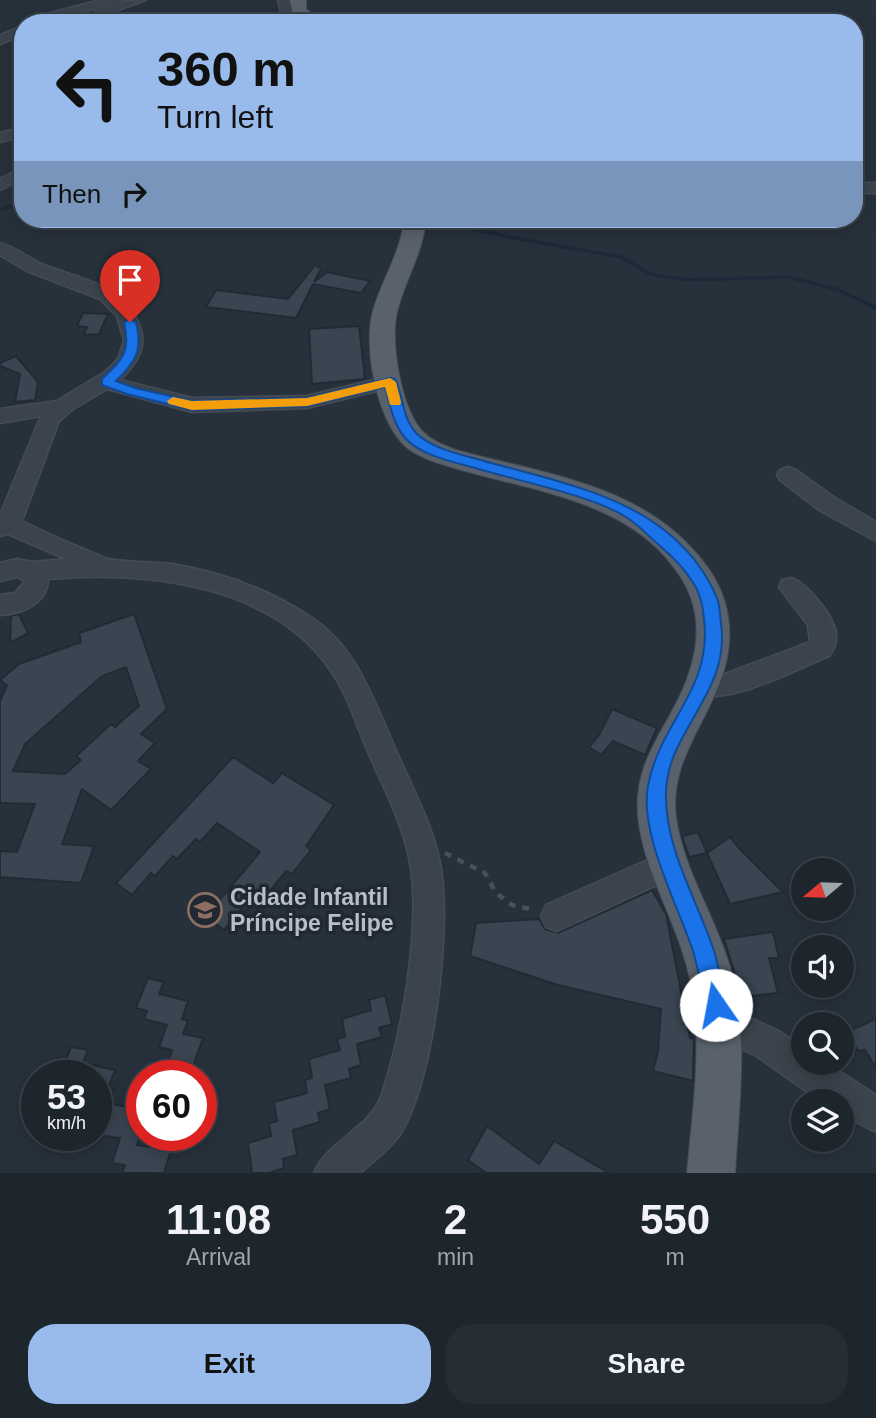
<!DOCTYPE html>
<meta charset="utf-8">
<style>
:root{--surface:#1d252d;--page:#252d35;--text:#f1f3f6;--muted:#a0a5aa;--line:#3b4249;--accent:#98bbeb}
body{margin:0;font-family:Arial,sans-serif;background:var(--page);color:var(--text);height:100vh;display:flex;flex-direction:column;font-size:26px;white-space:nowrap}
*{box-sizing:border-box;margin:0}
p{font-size:23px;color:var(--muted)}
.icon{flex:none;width:38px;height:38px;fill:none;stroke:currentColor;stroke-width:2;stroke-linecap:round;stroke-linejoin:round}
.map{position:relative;height:1173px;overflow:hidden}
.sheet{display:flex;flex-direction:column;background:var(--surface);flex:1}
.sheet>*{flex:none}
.banner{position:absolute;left:14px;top:14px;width:849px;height:214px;border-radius:28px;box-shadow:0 4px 18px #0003,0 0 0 2px var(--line);background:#98bbeb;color:#111;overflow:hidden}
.needle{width:46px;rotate:251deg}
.fabs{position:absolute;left:791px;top:858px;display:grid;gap:14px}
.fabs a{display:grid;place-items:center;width:63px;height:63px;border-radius:50%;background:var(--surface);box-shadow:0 4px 18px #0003,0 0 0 2px var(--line);font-size:35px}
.speed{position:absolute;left:21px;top:1060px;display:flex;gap:14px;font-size:35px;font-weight:700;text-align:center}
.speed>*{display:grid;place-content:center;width:91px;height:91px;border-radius:50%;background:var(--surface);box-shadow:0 4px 18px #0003,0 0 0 2px var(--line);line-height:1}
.speed small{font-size:18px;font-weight:400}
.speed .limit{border:10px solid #d22;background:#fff;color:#111}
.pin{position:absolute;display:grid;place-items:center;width:60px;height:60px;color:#fff;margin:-72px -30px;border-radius:50% 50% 50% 0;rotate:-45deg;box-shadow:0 0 7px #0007}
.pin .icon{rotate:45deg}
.me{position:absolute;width:77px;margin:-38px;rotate:348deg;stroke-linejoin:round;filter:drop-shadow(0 0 5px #0008)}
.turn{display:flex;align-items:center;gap:24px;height:147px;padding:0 28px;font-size:32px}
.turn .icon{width:91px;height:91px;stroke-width:2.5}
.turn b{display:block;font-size:49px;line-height:60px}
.then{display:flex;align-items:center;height:66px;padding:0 28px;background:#0003;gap:14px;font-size:26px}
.eta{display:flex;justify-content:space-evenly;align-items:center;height:119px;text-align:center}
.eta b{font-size:42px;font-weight:600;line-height:49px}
.button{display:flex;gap:14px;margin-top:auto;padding:14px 28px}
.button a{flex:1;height:80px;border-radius:28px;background:var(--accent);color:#111;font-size:28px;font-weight:600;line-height:80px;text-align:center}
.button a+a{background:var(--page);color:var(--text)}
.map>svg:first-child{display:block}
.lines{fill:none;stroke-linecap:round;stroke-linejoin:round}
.stream{stroke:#1c2938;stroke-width:3.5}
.building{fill:#3a4552;stroke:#222a33;stroke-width:2;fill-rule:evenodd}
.minor-casing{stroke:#444c55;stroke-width:3}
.major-casing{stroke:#444c55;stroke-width:2}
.path{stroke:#425455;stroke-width:4.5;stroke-dasharray:7 7;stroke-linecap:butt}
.minor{fill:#3b434c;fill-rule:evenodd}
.major{fill:#59626c;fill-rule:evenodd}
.route{fill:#1a73e8;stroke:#114b97;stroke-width:2}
.slow{fill:#f59e0b}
.labels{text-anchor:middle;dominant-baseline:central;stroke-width:7;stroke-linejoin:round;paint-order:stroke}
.near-poi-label{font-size:23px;font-weight:bold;fill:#b7bec7;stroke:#202831;text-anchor:start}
</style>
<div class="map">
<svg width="876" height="1173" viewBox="0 0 876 1173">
<rect width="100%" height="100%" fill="#27313c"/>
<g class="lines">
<!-- stream -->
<g class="stream">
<path d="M0,210L23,202"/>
<path d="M437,220L509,237L621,257L650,274L686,280L789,277L839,290L876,308"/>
</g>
</g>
<!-- building -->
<g class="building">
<path d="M315,265L321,269L314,282L327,272L370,281L361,293L313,284L296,318L206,307L216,290L288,299Z"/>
<path d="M83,313L108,314L99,334L84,335L87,327L77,326Z"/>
<path d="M359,326L365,379L312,384L309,329Z"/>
<path d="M16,356L38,382L35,400L15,402L20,374L0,366V363Z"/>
<path d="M19,614L28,633L10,643L11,616Z"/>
<path d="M134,614L167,709L141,734L155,743L138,761L151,769L111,810L82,789L62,844L94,846L81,883L0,877V851L17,852L35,804L0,803V701L7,685L0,680L19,664L81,642L79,633ZM126,667L139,706L115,727L111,724L76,756L81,760L65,774L13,771L25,744L102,676Z"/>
<path d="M612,709L657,728L645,755L613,741L601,755L589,747L599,735Z"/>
<path d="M233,757L273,783L282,773L334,805L306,846L311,850L292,874L286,871L269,892L264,889L246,911L242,907L224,930L206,916L260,852L217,823L200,842L196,839L177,859L173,856L155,876L151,873L132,895L116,883Z"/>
<path d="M698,832L707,853L689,857L682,836Z"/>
<path d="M730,837L739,848L783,892L730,904L707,853Z"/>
<path d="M652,890L666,914L690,1038L694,1039L693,1081L653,1071L658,1051L661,1009L558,985L470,956L476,923L539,919L545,929L558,933Z"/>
<path d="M773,932L779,958H769L778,993L742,997L724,939Z"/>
<path d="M148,978L164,982L159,994L188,1001L182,1019L188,1021L183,1034L203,1038L193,1066L169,1060L172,1050L159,1047L167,1025L144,1019L147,1011L136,1008Z"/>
<path d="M385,995L392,1024L379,1028L382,1037L357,1044L361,1065L349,1069L351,1078L325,1085L330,1109L318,1113L320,1122L293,1130L297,1155L283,1159L284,1168L269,1173H252L248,1143L271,1136L269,1123L277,1121L274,1102L307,1093L305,1080L312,1078L309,1059L340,1050L337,1039L345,1037L342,1019L371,1010L369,1000Z"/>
<path d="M876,1019V1068L865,1050L858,1051L847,1032Z"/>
<path d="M71,1047L88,1050L83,1063L115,1070L108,1088L114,1089L109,1104L142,1109L135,1128L142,1130L137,1145L171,1150L164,1173H122L125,1165L112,1163L120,1138L96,1135V1076H60Z"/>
<path d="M487,1126L539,1164L554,1141L609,1173H486L468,1160Z"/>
</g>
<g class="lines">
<!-- minor casing -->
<g class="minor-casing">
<g id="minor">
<path d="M100,0H122L120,2L146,0L101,16L95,12L97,9L116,4L49,19L43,15Z"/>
<path d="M278,0H290L291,7L314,19L308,23L281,12Z"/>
<path d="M23,26V35L0,44V35Z"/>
<path d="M23,127V136L0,142V133Z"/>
<path d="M23,168V179L0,190V179Z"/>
<rect x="854" y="183" width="22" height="10"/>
<path d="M0,243C16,247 29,259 44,265C81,280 126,284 140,327C148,349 135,365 120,380L192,398L307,396L390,376L397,378L400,382L397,386L307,408L192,412L107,389L73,409L59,421L22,521C49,535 81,548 108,559C117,562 159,562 172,564C220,572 268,589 309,616C355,645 371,694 392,741C409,783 434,824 441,869C451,931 434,1079 401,1133C391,1149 373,1161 360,1173H314C328,1140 370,1129 382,1094C402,1032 420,933 411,868C405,828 385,791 369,754C356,725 348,694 329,668C269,583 144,571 48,579C48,603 22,614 0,615V595L15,593L25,581L17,577L0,581V563L17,559L33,562L66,559L8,534L0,536V515L41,416L0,423V409L57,401L105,372L118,359L124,341L117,316L100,299L27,271L0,255Z"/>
<path d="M788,467L796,470L835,498L876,522V541L819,510L780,480L777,475L780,470Z"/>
<path d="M791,578C808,583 839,621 836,640C835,646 832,652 829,656C794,670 729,706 693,694L689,686L693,678L725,674L810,642L808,625L779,587L782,580Z"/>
<path d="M670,850L681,854L685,864L681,874L557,931L546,927L541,916L546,905Z"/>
<path d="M718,1004L779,1031L803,1047V1062H825L876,1095V1132L842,1115V1101H820L755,1055L706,1033L701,1021L706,1009Z"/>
</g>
</g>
<!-- major casing -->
<g class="major-casing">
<g id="major">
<path d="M290,0H306V9L324,23H305L293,14Z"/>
<path d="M404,219H426C423,253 405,280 397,312C390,342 401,409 423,432C432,441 444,445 456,450C548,475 649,485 708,568C732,602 735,641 721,679C704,727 669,764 676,818C684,871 715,916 730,967C749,1035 739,1104 735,1173H687C693,1105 705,1035 687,967C674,916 643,869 638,816C633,759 669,728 687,679C701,641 701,606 678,573C624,492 510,490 427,459C419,455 411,452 404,445C377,418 363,348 373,311C382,279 401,253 404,219Z"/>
</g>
</g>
<!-- path -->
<path class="path" d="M445,853L485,873L496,893L512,905L535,910"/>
<!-- minor -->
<use href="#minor" class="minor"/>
<!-- major -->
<use href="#major" class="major"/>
</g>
<!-- route -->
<path class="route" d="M130,319L136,322C143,351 136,361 116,381L135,388L192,401L307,398L390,378L395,379C403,396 403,419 416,433C432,449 463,455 484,461C573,486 676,502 717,598C720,606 720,615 721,624C731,692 667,731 666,792C664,846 696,898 713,948C719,966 722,986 727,1005L723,1013L716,1016L708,1013L705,1005C701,986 698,966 692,948C677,904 639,832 648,786C659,723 713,689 704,619C703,606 701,595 694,584C685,569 672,556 659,545C648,536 638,524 626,517C591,495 518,481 475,468C454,462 423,456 407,440C394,427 390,405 385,387L307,406L192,410L127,394L102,385V379C123,359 131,352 124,322Z"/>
<!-- slow -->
<path class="slow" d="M390,378L396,382L401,402L400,405H390L385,387L307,406L192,410L169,404L167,401L173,397L192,401L307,398Z"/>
<!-- icons -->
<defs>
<g id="school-ring" transform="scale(1.75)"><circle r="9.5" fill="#202831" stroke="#8d6e63" stroke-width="1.5"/><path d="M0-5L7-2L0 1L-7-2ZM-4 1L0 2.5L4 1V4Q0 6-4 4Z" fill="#8d6e63"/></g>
</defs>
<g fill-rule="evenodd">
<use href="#school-ring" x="205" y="910"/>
</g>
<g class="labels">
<!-- near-poi labels -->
<g class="near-poi-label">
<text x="230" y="897">Cidade Infantil<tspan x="230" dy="26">Príncipe Felipe</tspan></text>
</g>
</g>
</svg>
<div class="fabs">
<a><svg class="needle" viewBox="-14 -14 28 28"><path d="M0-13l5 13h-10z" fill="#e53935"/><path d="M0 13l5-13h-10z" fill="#a0a5aa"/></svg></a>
<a><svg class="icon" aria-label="sound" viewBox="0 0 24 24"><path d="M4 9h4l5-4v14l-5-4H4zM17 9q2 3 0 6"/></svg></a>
<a><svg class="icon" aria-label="search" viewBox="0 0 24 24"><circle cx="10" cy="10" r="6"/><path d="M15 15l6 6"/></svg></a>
<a><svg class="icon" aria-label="layers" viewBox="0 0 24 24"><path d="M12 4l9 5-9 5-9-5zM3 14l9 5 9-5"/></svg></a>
</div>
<div class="speed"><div>53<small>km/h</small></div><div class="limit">60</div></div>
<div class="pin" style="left:130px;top:322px;background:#d93025"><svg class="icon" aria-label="arrive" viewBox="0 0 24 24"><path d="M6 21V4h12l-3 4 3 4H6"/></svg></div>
<svg class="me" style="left:716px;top:1005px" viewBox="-20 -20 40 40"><circle r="19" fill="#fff"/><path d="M0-13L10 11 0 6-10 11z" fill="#1a73e8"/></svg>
<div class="banner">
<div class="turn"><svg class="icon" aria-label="left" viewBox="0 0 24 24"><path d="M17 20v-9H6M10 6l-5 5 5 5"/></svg><div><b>360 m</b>Turn left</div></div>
<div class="then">Then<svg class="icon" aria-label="right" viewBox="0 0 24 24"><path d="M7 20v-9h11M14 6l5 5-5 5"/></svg></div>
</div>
</div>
<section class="sheet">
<div class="eta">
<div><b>11:08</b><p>Arrival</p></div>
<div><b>2</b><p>min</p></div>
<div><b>550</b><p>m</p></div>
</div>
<div class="button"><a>Exit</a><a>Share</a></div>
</section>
